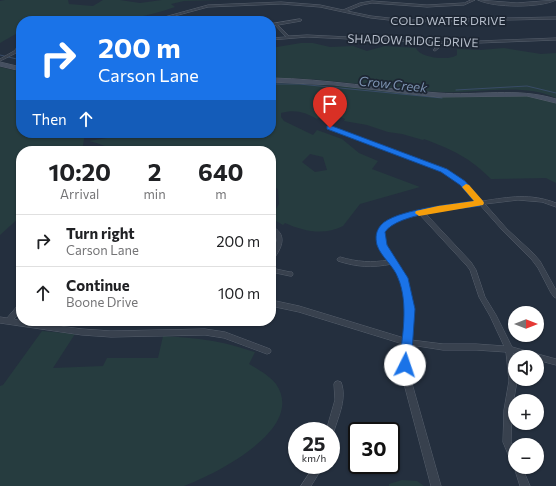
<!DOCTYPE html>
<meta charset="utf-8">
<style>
:root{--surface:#fff;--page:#f2f2f2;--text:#202124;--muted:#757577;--line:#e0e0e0}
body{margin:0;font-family:Commissioner,sans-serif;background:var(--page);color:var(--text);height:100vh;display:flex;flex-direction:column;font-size:15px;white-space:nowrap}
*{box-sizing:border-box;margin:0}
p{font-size:13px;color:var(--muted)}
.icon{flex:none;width:22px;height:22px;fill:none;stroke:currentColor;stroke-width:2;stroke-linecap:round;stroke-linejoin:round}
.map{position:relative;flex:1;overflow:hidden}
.sheet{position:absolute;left:16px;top:146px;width:260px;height:180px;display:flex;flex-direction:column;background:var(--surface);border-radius:16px;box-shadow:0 1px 3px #0004}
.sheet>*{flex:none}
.banner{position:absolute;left:16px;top:16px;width:260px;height:122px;border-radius:16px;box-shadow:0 1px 3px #0004;background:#1a73e8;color:#fff;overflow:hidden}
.needle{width:26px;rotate:90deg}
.controls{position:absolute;left:508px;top:306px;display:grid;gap:8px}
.controls a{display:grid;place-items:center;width:36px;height:36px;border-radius:50%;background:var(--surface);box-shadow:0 1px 3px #0004;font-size:20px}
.speed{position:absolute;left:288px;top:422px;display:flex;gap:8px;font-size:20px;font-weight:700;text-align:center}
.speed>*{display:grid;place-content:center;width:52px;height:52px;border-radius:50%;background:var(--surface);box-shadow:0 1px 3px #0004;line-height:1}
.speed small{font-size:10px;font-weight:400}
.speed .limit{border:2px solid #111;border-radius:6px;background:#fff;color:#111}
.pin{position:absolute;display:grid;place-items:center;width:34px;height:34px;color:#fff;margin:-41px -17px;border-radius:50% 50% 50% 0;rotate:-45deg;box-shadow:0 0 4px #0007}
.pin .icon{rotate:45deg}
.me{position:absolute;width:44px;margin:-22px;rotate:4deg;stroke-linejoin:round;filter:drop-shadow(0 0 3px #0008)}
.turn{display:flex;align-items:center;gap:14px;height:84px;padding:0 16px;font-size:18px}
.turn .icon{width:52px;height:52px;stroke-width:2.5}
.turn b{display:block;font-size:28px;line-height:34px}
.then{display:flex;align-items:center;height:38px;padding:0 16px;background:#0003;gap:8px;font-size:15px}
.eta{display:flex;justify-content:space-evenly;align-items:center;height:68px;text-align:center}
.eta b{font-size:24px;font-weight:700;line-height:28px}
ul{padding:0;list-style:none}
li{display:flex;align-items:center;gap:12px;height:52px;padding:0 16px;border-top:1px solid var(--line)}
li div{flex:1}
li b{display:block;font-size:15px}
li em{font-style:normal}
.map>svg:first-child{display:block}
.green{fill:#263c3f;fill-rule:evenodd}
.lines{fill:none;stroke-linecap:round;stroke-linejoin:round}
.stream{stroke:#394c67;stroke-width:1}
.minor-casing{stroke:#565f6c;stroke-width:1}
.tertiary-casing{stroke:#565f6c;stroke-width:1}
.secondary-casing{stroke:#565f6c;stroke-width:1}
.minor{fill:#38414e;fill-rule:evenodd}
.tertiary{fill:#38414e;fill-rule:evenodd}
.secondary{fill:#465061;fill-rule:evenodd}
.route{fill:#1a73e8;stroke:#114b97}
.slow{fill:#f59e0b}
.labels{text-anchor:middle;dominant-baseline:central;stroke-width:3.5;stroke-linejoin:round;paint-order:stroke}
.far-street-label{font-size:12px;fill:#b4bcc9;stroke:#1d2633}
.far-water-label{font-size:13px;font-style:italic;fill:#7c92b1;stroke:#1d2633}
</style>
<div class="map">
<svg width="556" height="486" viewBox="0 0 556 486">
<rect width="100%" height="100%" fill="#242f3e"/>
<!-- green -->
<g class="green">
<path d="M5,0H68L69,4L93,6L103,0H120L140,3L162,0H221L184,1L171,4L175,7C144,18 119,21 87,21V19L55,20L37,19L33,21H21V31L0,43V1Z"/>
<path d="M301,43H313L330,47L353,46L367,51L385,46L416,48C419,58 449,61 457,55V49L480,50L504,48L541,54L556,53V98C520,82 480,94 441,92C384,89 328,77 271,78V48Z"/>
<path d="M0,67L21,72V133H85L82,151H21V216L0,235Z"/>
<path d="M271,83L340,86L457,97L520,94L556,102V183L546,178L491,179C469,157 453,150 424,139L423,140L402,134L388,132L367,125L344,121L345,119L331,112L323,115L317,119C305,112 295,109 281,113V117L284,121L313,135L317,130L342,139L359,153L378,161L372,169L420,187L360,204L343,226C324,236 303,231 285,223L283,225L276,221L273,214L279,204L278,189L271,185V151H152C139,145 130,155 119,151C109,148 99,143 89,141L113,137L109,133H271ZM310,154L323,157L327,170L315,172L302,162Z"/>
<path d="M42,331L75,334L53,368L103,366L107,358H158L163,336C197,338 219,340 251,351L255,352L249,364C259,370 269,375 276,384C307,429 215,474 184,486H0V386L3,385Z"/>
<path d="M402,480L417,481L424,486H389V484Z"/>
</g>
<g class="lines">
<!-- stream -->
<g class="stream">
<path d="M0,55L21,60"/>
<path d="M271,84H299L442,98"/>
<path d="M456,90L527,86L556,93"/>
</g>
<!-- minor casing -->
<g class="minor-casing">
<g id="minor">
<path d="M471,0H475L464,5L427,7L372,3L362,5L347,11L371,16L407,20L556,17V19L407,22L371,18L320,7L281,4L208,7L156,21H150L208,5L281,2L320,5L343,10L360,3L372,1L427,5L464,3Z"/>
<path d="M300,19L302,20L301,21L278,25L289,36L307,35L453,42L556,38V40L453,44L438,43L439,48L435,51L433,50L435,48L434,43L307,37L271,40V38L286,37L275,25L271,26V24Z"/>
<path d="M20,44H21V47L16,53L0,61V59L14,51Z"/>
<path d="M328,127H332L446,169L463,181L483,201C510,197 530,193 556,203V207L542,202L518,200L485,204L507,229L533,253L540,261L556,290V298L554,297L551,293L538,268L532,260L503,231L480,205L438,211L426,214L471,262L476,270L485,297L496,315L512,347L556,359V365L537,360V357H527L513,353L515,367V379H517V381L512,410L511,442L515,451V467H522L530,486H520L514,467V465L512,464L503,442L504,410L509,381L506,352L476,350H443L411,345L410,367L411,380L441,486H431L403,380L402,367L403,344L299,312L271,306V300L299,306L404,338C406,312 407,286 392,264C371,268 357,267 338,261L337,259L340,257C357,262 372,263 389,260L380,245L378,232L383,225L395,217L421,210L477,202L460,184L442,171L328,129ZM420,215L467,266L470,270L479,297L490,316L504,346L476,344H443L411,340C412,318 414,293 404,273C396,258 385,250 384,232C392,219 407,218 420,215Z"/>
<path d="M271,226C285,232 284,243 277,254C275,257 274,259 271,261C271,259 270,257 271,254C274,245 282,240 271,231Z"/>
<path d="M271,268L290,272H292L293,274L292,276H290L271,272Z"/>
<path d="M21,303V311L14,319L21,321L82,329L111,331L205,329L225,332L270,349L271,351L270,353L267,354L224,338L205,335L111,337L82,335L0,323V317L7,318L19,304Z"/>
<path d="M338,381L341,382C347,398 339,415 334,431L333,434L331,435V431H326L335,400L334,384L335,382Z"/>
<path d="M315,465H324L311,486H301Z"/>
</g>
</g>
<!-- tertiary casing -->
<g class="tertiary-casing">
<path id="tertiary" d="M478,0L517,3L556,0C540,8 494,8 478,0Z"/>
</g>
<!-- secondary casing -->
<g class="secondary-casing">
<g id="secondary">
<path d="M0,62L21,67V71L0,66Z"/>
<path d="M271,78C327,79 382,89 438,93C479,96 516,87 556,99V103L527,96L438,97L334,85L271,82Z"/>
</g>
</g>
<!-- minor -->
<use href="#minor" class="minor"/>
<!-- tertiary -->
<use href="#tertiary" class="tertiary"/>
<!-- secondary -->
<use href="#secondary" class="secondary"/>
</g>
<!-- route -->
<path class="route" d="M327,126H332L447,169L465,181L484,203L480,206C458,209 398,213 385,232L387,245L408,278L415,309L411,365L409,369L405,370L401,369L399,365C402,339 409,303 398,278C394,266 381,257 377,245C375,237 376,231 381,225C394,210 453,204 474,201L460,185L441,172L327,129Z"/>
<!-- slow -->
<path class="slow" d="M466,184L469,185L483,201L484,203L483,205L419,216L415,213L416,211L438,206L474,201L462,187Z"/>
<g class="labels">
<!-- far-street labels -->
<g class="far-street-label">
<text x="448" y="20">COLD WATER DRIVE</text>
<text transform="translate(413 40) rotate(2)">SHADOW RIDGE DRIVE</text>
</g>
<!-- far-water labels -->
<g class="far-water-label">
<text transform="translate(393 84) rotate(6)">Crow Creek</text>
</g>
</g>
</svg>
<div class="controls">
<a><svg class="needle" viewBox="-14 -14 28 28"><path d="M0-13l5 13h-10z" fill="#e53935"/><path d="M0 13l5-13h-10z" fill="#757577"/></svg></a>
<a><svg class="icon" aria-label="sound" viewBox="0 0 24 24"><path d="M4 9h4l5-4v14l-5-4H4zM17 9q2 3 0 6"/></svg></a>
<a>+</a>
<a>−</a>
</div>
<div class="speed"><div>25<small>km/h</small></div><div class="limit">30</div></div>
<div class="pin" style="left:330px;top:128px;background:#d93025"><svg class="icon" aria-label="arrive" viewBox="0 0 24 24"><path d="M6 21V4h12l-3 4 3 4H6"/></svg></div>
<svg class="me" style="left:405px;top:365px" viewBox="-20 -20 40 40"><circle r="19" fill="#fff"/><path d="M0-13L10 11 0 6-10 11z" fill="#1a73e8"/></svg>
<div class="banner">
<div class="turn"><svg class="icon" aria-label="right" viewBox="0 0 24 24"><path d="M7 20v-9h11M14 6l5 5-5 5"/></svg><div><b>200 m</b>Carson Lane</div></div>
<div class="then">Then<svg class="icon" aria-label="ahead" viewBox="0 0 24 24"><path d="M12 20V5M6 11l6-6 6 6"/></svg></div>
</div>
<section class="sheet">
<div class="eta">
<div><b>10:20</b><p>Arrival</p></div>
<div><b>2</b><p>min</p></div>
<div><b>640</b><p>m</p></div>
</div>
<ul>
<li><svg class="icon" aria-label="right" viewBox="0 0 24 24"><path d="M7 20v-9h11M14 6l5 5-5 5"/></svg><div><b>Turn right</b><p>Carson Lane</p></div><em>200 m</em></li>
<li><svg class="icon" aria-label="ahead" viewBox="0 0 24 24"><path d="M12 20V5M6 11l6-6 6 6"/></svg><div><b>Continue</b><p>Boone Drive</p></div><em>100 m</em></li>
</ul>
</section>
</div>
